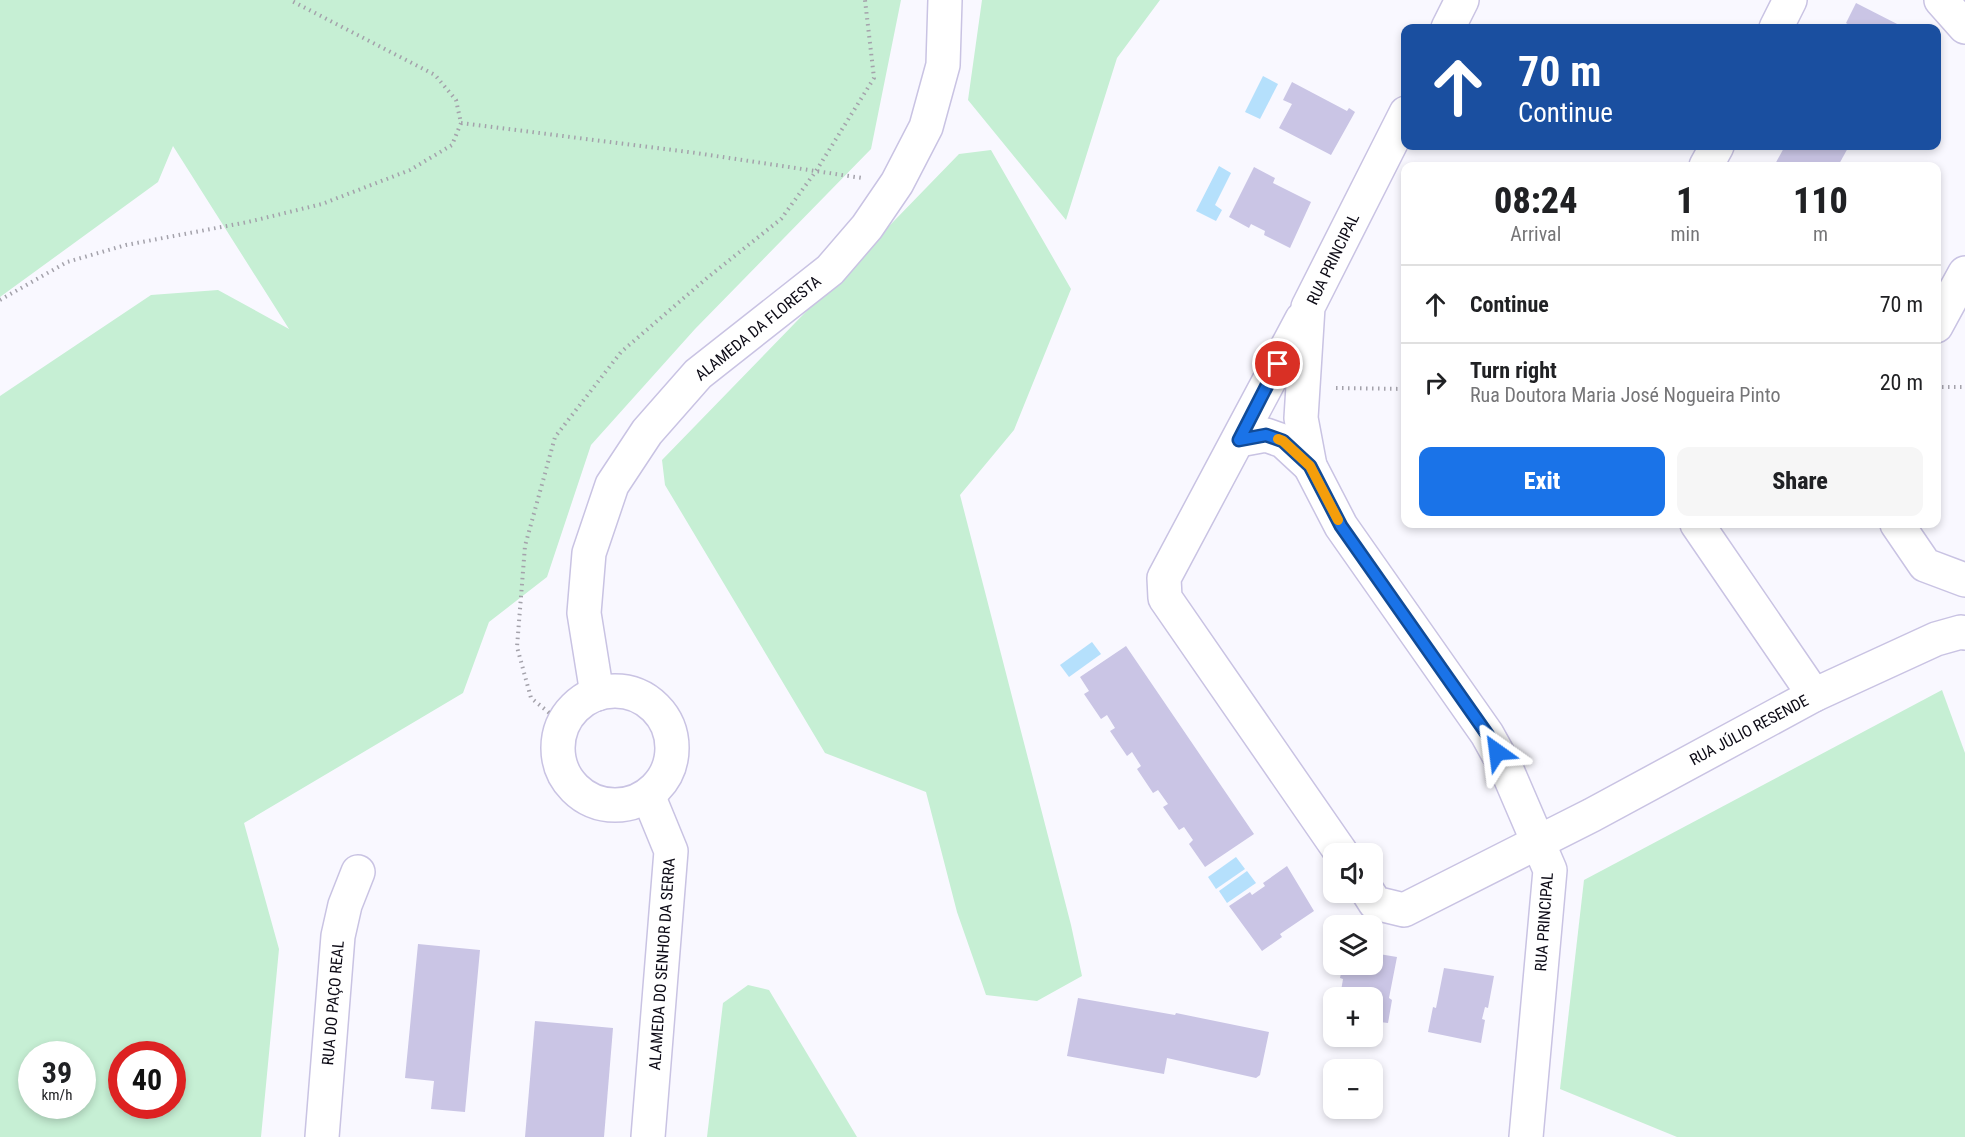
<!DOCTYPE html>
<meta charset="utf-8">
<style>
:root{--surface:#fff;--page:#f6f6f6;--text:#202124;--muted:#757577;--line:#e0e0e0;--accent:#1a73e8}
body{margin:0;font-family:"Roboto Condensed",sans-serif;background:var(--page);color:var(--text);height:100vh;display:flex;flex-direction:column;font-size:22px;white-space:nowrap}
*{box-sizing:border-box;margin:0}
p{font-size:20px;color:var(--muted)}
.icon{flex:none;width:33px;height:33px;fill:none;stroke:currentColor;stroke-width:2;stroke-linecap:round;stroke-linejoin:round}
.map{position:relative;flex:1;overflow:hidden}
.drawer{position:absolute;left:1401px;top:162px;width:540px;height:366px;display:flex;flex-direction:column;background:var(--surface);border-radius:12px;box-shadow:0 3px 9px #0003}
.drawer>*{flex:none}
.guide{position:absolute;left:1401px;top:24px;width:540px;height:126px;border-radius:12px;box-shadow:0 3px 9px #0003;background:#1a4fa0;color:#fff;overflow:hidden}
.fabs{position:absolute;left:1323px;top:843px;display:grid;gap:12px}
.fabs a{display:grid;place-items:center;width:60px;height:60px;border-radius:12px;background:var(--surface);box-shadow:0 3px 9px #0003;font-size:30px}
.speed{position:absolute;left:18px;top:1041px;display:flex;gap:12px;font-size:30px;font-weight:700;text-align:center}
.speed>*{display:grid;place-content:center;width:78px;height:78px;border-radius:50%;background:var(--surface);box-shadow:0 3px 9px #0003;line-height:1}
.speed small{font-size:15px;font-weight:400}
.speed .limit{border:9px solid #d22;background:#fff;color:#111}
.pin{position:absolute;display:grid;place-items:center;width:51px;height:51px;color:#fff;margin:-26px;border:3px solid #fff;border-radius:50%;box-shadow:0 2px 6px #0007}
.me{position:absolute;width:66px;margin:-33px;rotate:329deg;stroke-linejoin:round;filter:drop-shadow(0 0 4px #0008)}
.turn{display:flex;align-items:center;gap:21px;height:126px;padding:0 18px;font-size:27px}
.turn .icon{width:78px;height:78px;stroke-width:2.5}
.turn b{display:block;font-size:42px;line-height:51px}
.eta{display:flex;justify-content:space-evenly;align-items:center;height:102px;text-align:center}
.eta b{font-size:36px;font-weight:800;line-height:42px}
.primary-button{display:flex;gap:12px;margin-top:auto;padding:12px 18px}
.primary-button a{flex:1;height:69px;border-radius:12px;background:var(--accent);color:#fff;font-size:24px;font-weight:800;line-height:69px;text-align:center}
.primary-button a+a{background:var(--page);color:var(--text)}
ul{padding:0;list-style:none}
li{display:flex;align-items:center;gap:18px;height:78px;padding:0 18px;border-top:2px solid var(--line)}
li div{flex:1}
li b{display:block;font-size:22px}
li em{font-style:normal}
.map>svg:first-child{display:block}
.green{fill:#c6efd4;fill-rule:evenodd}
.water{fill:#b5e0fc}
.building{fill:#cac5e5}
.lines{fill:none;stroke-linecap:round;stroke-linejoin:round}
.minor-casing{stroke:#c9c3e3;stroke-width:36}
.path{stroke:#a4a2ab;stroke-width:4;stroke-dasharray:1.5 4.5;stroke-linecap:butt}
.minor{stroke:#fff;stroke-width:33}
.route-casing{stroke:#114b97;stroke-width:15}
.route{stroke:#1a73e8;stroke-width:10}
.slow{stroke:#f59e0b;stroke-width:10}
.labels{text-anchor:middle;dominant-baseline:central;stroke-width:6;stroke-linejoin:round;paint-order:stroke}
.street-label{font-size:16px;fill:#0d0b16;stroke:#fff}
</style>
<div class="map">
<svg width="1965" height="1137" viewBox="0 0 1965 1137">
<rect width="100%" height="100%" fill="#f9f8ff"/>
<!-- green -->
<g class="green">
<path d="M0,0H901L871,149L695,329L591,445L547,577L489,622L463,693L244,823L279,949L261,1137H0V396L151,295L218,290L289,329L173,146L158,182L0,297ZM82,1054V1106H32V1054ZM122,1054H172V1106H122Z"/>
<path d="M982,0H1160L1117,58L1066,220L968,100Z"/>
<path d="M991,150L1071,289L1014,430L960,495L1071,925L1082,976L1037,1001L986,995L957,912L926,792L825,753L665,485L662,460L959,154Z"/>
<path d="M1942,690L1965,753V1137H1677L1560,1089L1584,880Z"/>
<path d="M748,985L769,990L857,1137H707L723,1003Z"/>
</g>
<!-- water -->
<g class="water">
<path d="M1263,76L1278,84L1260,119L1245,112Z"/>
<path d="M1219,166L1231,173L1215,205L1222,210L1216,221L1196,211Z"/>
<path d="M1092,642L1101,654L1069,677L1060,665Z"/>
<path d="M1236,857L1245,869L1216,889L1208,877Z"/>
<path d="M1247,871L1256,883L1227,903L1219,891Z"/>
</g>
<!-- building -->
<g class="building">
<path d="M1856,3L1905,28H1854L1846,23Z"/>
<path d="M1292,82L1347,111L1349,108L1355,112L1331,155L1279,128L1292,104L1283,100Z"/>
<path d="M1785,146H1849L1838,166H1774Z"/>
<path d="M1254,167L1275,178L1273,183L1311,202L1290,248L1264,235L1265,231L1251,224L1249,228L1229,217Z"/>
<path d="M1126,646L1254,834L1205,867L1189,844L1193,840L1184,827L1179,830L1163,807L1168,804L1158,790L1153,793L1137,769L1141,766L1132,752L1127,756L1110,731L1115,728L1107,715L1101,719L1084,694L1089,691L1080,677Z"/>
<path d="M1287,866L1314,911L1280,934L1282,937L1262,951L1229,906L1250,892L1252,895L1265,886L1263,883Z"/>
<path d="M418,944L480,950L465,1112L431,1109L434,1081L405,1078Z"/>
<path d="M1372,951L1379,952V954L1397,957L1389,998L1392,1000L1388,1023L1372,1021V998H1336L1337,990L1341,991L1343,979L1340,978L1343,964H1372Z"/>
<path d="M1444,968L1494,976L1488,1008L1485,1007L1482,1019L1485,1020L1481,1043L1428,1032L1433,1007L1436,1008Z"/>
<path d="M1078,998L1175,1015L1176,1013L1269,1032L1260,1075L1256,1078L1167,1058L1164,1074L1067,1056Z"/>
<path d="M535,1021L613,1028L604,1137H525Z"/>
</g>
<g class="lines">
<!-- minor casing -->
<g class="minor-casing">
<g id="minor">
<path d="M1941,0L1965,27"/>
<path d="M1448,28L1462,0"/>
<path d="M1776,28L1790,0"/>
<path d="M1406,113L1308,307L1301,418L1310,466L1341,526L1487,734L1507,770L1550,870L1526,1137"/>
<path d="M1706,166L1717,146"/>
<path d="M1302,319L1164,578L1165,598L1342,854"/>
<path d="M1936,326L1965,273"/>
<path d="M1239,440L1266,435L1283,441L1310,466"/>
<path d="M1697,524L1814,695"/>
<path d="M1897,524L1925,565L1965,580"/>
<circle cx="615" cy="748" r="57"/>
<path d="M597,694L584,613L589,553L612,485L647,432L698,374L830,270L867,227L897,183L926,127L943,65L945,0"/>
<path d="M1368,892L1375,903L1404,910L1592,815L1814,695L1936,639L1961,632L1965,633"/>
<path d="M322,1137L338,936L345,905L358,872"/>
<path d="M648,1137L671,851L648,795"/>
</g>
</g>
<!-- path -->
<g class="path">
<path d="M461,123L696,153L862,178"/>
<path d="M0,300L67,262L126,245L248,222L322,204L410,170L452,145L461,123L456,100L435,75L290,0"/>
<path d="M1936,387H1965"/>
<path d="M1336,388L1406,389"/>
<path d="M563,724L531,698L517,647L525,546L555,437L621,352L707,278L781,219L816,171L874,78L865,0"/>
</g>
<!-- minor -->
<use href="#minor" class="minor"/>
</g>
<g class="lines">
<!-- route casing -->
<g class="route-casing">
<path id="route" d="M1278,364L1239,440L1266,435L1283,441L1310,466L1341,526L1487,734L1497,752"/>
</g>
<!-- route -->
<use href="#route" class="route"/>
<!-- slow -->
<path class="slow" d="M1278,439L1283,441L1310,466L1338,520"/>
</g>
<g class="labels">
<!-- street labels -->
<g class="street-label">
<text transform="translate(1333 259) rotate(-64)">RUA PRINCIPAL</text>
<text transform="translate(758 328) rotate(-39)">ALAMEDA DA FLORESTA</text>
<text transform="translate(1749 730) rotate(-28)">RUA JÚLIO RESENDE</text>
<text transform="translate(1544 922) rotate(-86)">RUA PRINCIPAL</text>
<text transform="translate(662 964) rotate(-86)">ALAMEDA DO SENHOR DA SERRA</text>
<text transform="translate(333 1003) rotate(-85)">RUA DO PAÇO REAL</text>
</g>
</g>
</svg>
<div class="fabs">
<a><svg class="icon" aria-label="sound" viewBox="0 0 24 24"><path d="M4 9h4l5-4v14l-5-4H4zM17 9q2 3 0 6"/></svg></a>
<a><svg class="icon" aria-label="layers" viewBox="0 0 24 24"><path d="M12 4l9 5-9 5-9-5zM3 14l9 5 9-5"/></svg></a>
<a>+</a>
<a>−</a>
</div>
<div class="speed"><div>39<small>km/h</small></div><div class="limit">40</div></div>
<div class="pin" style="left:1278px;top:364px;background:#d93025"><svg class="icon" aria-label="arrive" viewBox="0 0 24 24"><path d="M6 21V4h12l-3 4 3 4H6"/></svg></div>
<svg class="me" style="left:1497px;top:752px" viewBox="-20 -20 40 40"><path d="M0-17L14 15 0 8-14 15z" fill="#1a73e8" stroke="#fff" stroke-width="4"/></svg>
<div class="guide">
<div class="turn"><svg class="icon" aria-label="ahead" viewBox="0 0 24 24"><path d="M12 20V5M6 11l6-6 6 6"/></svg><div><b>70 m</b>Continue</div></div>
</div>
<section class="drawer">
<div class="eta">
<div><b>08:24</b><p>Arrival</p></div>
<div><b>1</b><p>min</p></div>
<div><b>110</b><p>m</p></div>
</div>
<ul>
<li><svg class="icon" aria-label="ahead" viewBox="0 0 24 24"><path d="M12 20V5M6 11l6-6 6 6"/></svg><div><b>Continue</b></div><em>70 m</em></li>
<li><svg class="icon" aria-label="right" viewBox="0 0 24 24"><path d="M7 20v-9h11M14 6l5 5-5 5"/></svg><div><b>Turn right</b><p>Rua Doutora Maria José Nogueira Pinto</p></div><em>20 m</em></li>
</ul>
<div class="primary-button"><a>Exit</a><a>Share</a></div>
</section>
</div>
